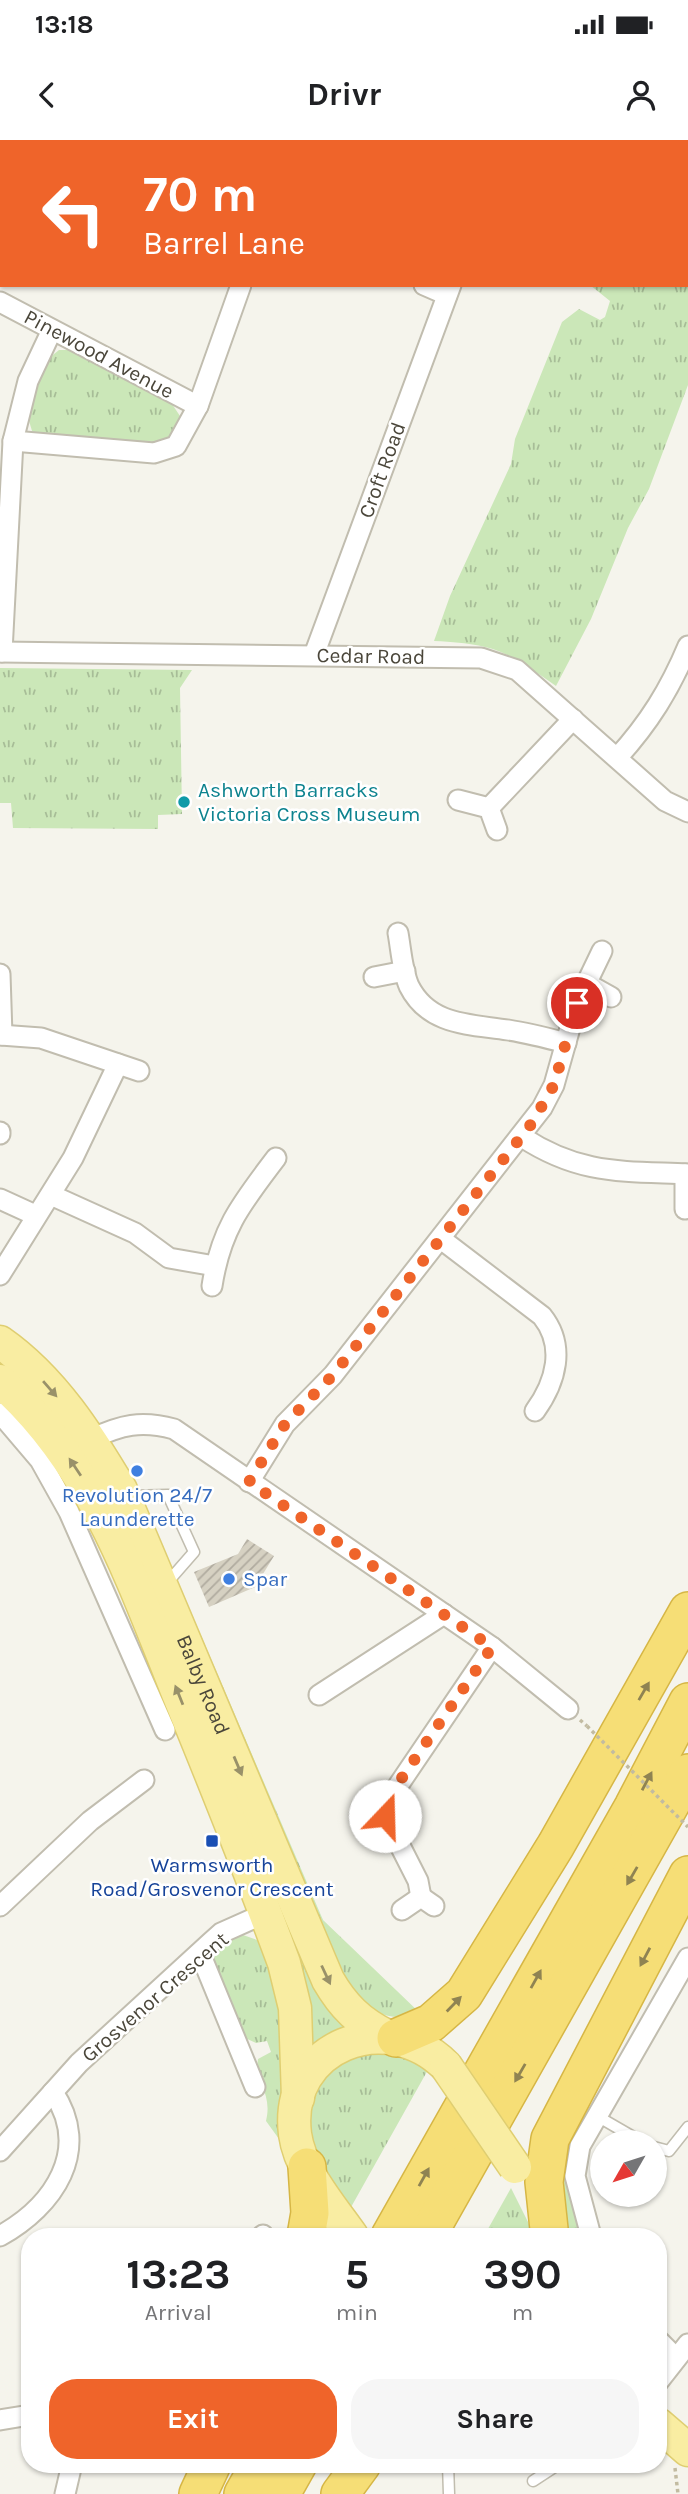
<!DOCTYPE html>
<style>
:root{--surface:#fff;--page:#f6f6f6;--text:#202124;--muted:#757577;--accent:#ef642a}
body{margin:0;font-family:Karla,sans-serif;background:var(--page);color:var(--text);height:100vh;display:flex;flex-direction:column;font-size:26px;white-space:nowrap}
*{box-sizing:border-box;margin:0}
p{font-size:23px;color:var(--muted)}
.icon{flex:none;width:38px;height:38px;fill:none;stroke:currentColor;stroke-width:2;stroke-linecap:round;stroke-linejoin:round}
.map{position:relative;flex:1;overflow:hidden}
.panel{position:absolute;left:21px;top:2088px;width:646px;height:245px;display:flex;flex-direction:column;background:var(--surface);border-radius:28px;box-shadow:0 2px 5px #0004}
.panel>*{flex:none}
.top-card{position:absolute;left:0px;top:0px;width:690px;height:147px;box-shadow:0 2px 5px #0004;background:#ef642a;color:#fff;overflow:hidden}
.needle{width:46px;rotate:231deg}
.buttons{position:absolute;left:590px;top:1990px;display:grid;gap:14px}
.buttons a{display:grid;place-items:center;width:77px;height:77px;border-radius:50%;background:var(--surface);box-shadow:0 2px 5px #0004;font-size:35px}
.pin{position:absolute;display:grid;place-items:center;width:60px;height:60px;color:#fff;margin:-30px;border:4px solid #fff;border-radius:50%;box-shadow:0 2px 7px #0007}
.me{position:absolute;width:77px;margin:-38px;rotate:21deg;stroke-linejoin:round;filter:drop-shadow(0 0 5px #0008)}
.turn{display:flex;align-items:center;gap:24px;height:147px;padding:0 28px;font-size:32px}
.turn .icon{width:91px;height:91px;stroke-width:2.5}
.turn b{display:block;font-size:49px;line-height:60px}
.eta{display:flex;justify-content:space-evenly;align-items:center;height:119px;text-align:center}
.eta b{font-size:42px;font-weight:700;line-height:49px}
.action{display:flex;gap:14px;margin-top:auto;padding:14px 28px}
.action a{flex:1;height:80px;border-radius:28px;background:var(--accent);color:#fff;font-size:28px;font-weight:700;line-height:80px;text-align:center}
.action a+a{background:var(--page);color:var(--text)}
.status{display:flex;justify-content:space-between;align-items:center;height:49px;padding:0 35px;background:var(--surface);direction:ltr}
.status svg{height:19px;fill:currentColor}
header{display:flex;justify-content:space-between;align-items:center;height:91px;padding:0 28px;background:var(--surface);font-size:32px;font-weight:700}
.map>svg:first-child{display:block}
.grass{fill:url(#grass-tufts)}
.building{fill:url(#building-hatch)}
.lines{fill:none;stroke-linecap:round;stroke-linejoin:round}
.service-casing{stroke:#c1bdaf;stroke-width:13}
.minor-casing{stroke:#c1bdaf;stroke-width:23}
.primary-casing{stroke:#dfce71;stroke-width:35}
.motorway-casing{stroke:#d6b645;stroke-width:40}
.path{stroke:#c2bba1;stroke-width:3.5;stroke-dasharray:3.5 3.5;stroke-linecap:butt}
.service{stroke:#fff;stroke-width:10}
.minor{stroke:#fff;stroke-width:19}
.primary{stroke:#f9eda2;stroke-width:32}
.motorway{stroke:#f6de76;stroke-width:37}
.primary-bridge-casing{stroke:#dfce71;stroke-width:35;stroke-linecap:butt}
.path-bridge{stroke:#c2bba1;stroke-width:3.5;stroke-dasharray:3.5 3.5;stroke-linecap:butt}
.primary-bridge{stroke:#f9eda2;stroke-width:32}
.oneway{fill:#999169}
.oneway2{fill:#8f8352}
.route{stroke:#ef642a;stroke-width:12;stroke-dasharray:0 21.6}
.culture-dot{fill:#0f9aa8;stroke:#fff;stroke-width:2.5}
.shop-dot{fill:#3f7fe0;stroke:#fff;stroke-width:2.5}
.transit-dot{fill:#1a4fb4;stroke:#fff;stroke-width:2.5}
.labels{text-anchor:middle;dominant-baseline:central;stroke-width:5;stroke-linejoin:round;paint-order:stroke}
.street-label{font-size:21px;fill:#4a463a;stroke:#fff}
.culture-label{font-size:21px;fill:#0d838f;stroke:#fff;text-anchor:start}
.shop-label{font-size:21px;fill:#366cbe;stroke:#fff}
.transit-label{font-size:21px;fill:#164399;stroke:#fff}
</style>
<div class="status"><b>13:18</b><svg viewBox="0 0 49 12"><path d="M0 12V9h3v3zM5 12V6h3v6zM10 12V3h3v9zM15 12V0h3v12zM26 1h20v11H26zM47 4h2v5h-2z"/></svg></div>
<header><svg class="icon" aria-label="back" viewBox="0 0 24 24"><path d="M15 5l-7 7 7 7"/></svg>Drivr<svg class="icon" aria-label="person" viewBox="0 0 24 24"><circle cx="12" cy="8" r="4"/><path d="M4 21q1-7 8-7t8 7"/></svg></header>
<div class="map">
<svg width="688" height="2354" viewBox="0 0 688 2354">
<defs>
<pattern id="grass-tufts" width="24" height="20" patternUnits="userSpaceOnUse" patternTransform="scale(1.75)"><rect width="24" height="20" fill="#cbe7b8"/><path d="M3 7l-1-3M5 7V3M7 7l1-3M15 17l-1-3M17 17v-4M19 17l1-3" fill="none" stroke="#a7bd97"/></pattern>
<pattern id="building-hatch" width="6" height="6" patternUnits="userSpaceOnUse" patternTransform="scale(1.75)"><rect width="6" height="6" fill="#d6d1c2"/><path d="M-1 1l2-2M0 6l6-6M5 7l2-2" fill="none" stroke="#b0ab9f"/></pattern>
</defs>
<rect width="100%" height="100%" fill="#f5f4ec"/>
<!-- grass -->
<g class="grass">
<path d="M642,0H688V245L649,349L628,388L591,479L556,546C506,511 496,504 434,501L450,456L511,324L515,299L562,182L579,169L600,180L605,177L610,161L590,145H688V2Z"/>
<path d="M59,210H73L170,261L180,276L178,293L161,306L42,297L32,291L27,274L43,223Z"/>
<path d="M0,528L192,530L180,548L182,674L158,675V689L13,688L11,663H0Z"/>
<path d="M184,1456L323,1780L421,1874C390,1883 373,1872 347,1855L183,1470Z"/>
<path d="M279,1753L354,1891L310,1920L271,1758Z"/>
<path d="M243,1795L260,1801L276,1827L286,1945L279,1999L266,1981C273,1952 254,1942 258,1919L271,1912L267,1901L256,1903L243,1897L213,1818L224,1802Z"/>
<path d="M392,1912L429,1928L350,2069C340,2054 324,2037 317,2020C303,1984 311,1937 350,1918C363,1912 378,1913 392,1912Z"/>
<path d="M557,2016L570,2018L585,2096H569L560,2062Z"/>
<path d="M511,2048L535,2096H484Z"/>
</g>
<!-- building -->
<path class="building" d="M247,1399L274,1416L255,1447L209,1467L194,1432L238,1414Z"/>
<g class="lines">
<!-- service casing -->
<g class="service-casing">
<g id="service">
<path d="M127,1356L168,1355L194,1412L166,1444"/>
<path d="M597,1976L642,2002"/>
<path d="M654,2007L669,2011L688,1987"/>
<path d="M448,2324L449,2354"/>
<path d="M533,2341L559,2324"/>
</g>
</g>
<!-- minor casing -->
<g class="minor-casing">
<g id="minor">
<path d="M117,0L120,2"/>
<path d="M160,2L161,0"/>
<path d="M506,2L507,0"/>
<path d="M424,145L447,155"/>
<path d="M0,162L198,266"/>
<path d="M13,301L154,313L176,306L198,266L241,145"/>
<path d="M0,512L481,518L517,530L665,661L688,672"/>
<path d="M2,512L13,301L28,241L52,190"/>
<path d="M314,515L451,145"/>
<path d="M617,618C649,583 670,549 688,506"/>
<path d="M458,660L489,668L497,690"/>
<path d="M489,668L573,579"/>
<path d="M398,793C401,809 402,830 409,846C429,886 470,884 508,890C528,893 547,898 566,903"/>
<path d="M0,834L2,895"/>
<path d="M374,837L405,831"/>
<path d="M586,843L611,857"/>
<path d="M0,895L41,898L139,931"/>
<path d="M0,994V992"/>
<path d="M522,997C580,1035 622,1031 688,1034"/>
<path d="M685,1034V1069"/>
<path d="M51,1055L135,1093L169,1118L215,1126"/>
<path d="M0,1059L35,1075"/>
<path d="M441,1099L542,1176C566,1206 556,1242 535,1271"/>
<path d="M0,1135L73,1018L118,924"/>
<path d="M212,1146C221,1088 242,1063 276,1018"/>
<path d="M0,1273L40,1320L69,1372L165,1590"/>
<path d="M91,1299C121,1285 141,1280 174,1289L492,1507L568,1569"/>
<path d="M249,1342L285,1284L333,1235L542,968L554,945L577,863L602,811"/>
<path d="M319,1555L444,1474"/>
<path d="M421,1757L418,1741L385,1676V1665L492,1507"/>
<path d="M0,1766L90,1681L144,1640"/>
<path d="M402,1770L421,1757L434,1766"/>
<path d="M200,1813L255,1947"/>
<path d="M0,2011L79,1923L211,1802L221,1793L266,1773"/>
<path d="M0,2096C54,2066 92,2010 53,1952"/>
<path d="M262,2096L263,2095"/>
<path d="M591,2096L575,2036L580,2006L688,1818"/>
<path d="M658,2200L676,2218"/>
<path d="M658,2242L688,2204"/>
<path d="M0,2280L30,2275"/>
<path d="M65,2354L72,2324"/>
</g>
</g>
<!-- primary casing -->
<g class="primary-casing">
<g id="primary">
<path id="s1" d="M0,1202C53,1239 89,1296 121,1350L328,1840C343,1866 359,1882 387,1896"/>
<path d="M0,1241C93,1323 132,1439 177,1551C214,1641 250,1731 284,1823L295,1868L298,1958"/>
<path d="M352,2096C331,2066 300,2031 295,1994C284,1905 387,1867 446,1926"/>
<path d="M658,2284L688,2310"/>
</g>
</g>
<!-- motorway casing -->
<g class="motorway-casing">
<g id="motorway">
<path d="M396,1898L431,1883L464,1854L556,1705L688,1471"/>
<path d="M549,2089L544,2042L550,1999L688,1735"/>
<path d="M306,2096L310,2073L307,2027"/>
<path d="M390,2096L633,1667L688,1562"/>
<path d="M427,2096L688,1633"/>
<path d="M198,2354L212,2324"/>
<path d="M243,2354L260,2324"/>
<path d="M281,2354L298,2324"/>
<path d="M340,2354L362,2324"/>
</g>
</g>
<!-- path -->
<g class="path">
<path d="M580,1580L587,1586"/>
<path d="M675,2328L678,2354"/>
</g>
<!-- service -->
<use href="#service" class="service"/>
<!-- minor -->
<use href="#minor" class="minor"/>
<!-- primary -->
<use href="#primary" class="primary"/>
<!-- motorway -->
<use href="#motorway" class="motorway"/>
<!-- primary-bridge casing -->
<g class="primary-bridge-casing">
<path id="primary-bridge" d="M446,1926L515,2027"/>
</g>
<!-- path-bridge -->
<path class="path-bridge" d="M587,1586L688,1687"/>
<!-- primary-bridge -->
<use href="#primary-bridge" class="primary-bridge"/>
</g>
<!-- one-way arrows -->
<defs><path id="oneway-solid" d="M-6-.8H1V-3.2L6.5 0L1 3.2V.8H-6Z" transform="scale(1.75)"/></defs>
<g class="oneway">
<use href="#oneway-solid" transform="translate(50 1249) rotate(49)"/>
<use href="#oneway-solid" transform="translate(75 1327) rotate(-124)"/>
<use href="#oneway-solid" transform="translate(179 1555) rotate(-112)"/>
<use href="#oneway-solid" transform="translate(238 1626) rotate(67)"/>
<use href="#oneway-solid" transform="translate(326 1835) rotate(65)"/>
</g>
<g class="oneway2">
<use href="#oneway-solid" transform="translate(644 1551) rotate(-60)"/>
<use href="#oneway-solid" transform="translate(647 1641) rotate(-62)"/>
<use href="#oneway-solid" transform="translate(632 1736) rotate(120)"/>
<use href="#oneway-solid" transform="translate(645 1817) rotate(118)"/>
<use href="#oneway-solid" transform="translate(536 1839) rotate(-61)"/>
<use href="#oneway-solid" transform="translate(454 1864) rotate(-46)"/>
<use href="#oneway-solid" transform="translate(520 1933) rotate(120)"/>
<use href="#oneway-solid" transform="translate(424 2037) rotate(-61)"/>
</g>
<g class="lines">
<!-- route -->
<path class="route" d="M385,1676L388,1658L492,1507L249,1342L285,1284L333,1235L532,983L554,945L577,863"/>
</g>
<!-- markers -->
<circle class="culture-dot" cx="184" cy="662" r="7"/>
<g class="shop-dot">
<circle cx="137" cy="1331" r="7"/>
<circle cx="229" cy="1439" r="7"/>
</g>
<rect class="transit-dot" x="205" y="1694" width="14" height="14" rx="3.5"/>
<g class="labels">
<!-- street labels -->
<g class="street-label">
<text transform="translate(99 214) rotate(28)">Pinewood Avenue</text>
<text transform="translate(382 330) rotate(-70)">Croft Road</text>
<text transform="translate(371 516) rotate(1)">Cedar Road</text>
<text stroke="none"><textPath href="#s1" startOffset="404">Balby Road</textPath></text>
<text transform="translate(155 1857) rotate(-41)">Grosvenor Crescent</text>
</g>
<!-- culture labels -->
<g class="culture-label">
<text x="198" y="650">Ashworth Barracks<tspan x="198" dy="24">Victoria Cross Museum</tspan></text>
</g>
<!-- shop labels -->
<g class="shop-label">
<text x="137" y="1355">Revolution 24/7<tspan x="137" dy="24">Launderette</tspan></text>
<text x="243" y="1439" text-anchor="start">Spar</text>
</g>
<!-- transit labels -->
<g class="transit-label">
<text x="212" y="1725">Warmsworth<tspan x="212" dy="24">Road/Grosvenor Crescent</tspan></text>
</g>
</g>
</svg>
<div class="buttons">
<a><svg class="needle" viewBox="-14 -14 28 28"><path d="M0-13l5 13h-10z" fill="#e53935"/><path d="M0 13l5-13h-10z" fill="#757577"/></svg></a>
</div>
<div class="pin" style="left:577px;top:863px;background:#d93025"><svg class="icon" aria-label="arrive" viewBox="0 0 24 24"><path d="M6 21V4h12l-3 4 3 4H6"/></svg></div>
<svg class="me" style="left:385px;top:1676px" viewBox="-20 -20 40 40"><circle r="19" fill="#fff"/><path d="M0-13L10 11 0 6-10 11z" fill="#ef642a"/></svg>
<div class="top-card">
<div class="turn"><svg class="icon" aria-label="left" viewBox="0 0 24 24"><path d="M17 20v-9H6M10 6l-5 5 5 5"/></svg><div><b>70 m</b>Barrel Lane</div></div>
</div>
<section class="panel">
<div class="eta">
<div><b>13:23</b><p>Arrival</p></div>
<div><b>5</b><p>min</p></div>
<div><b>390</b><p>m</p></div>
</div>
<div class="action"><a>Exit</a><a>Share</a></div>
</section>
</div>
